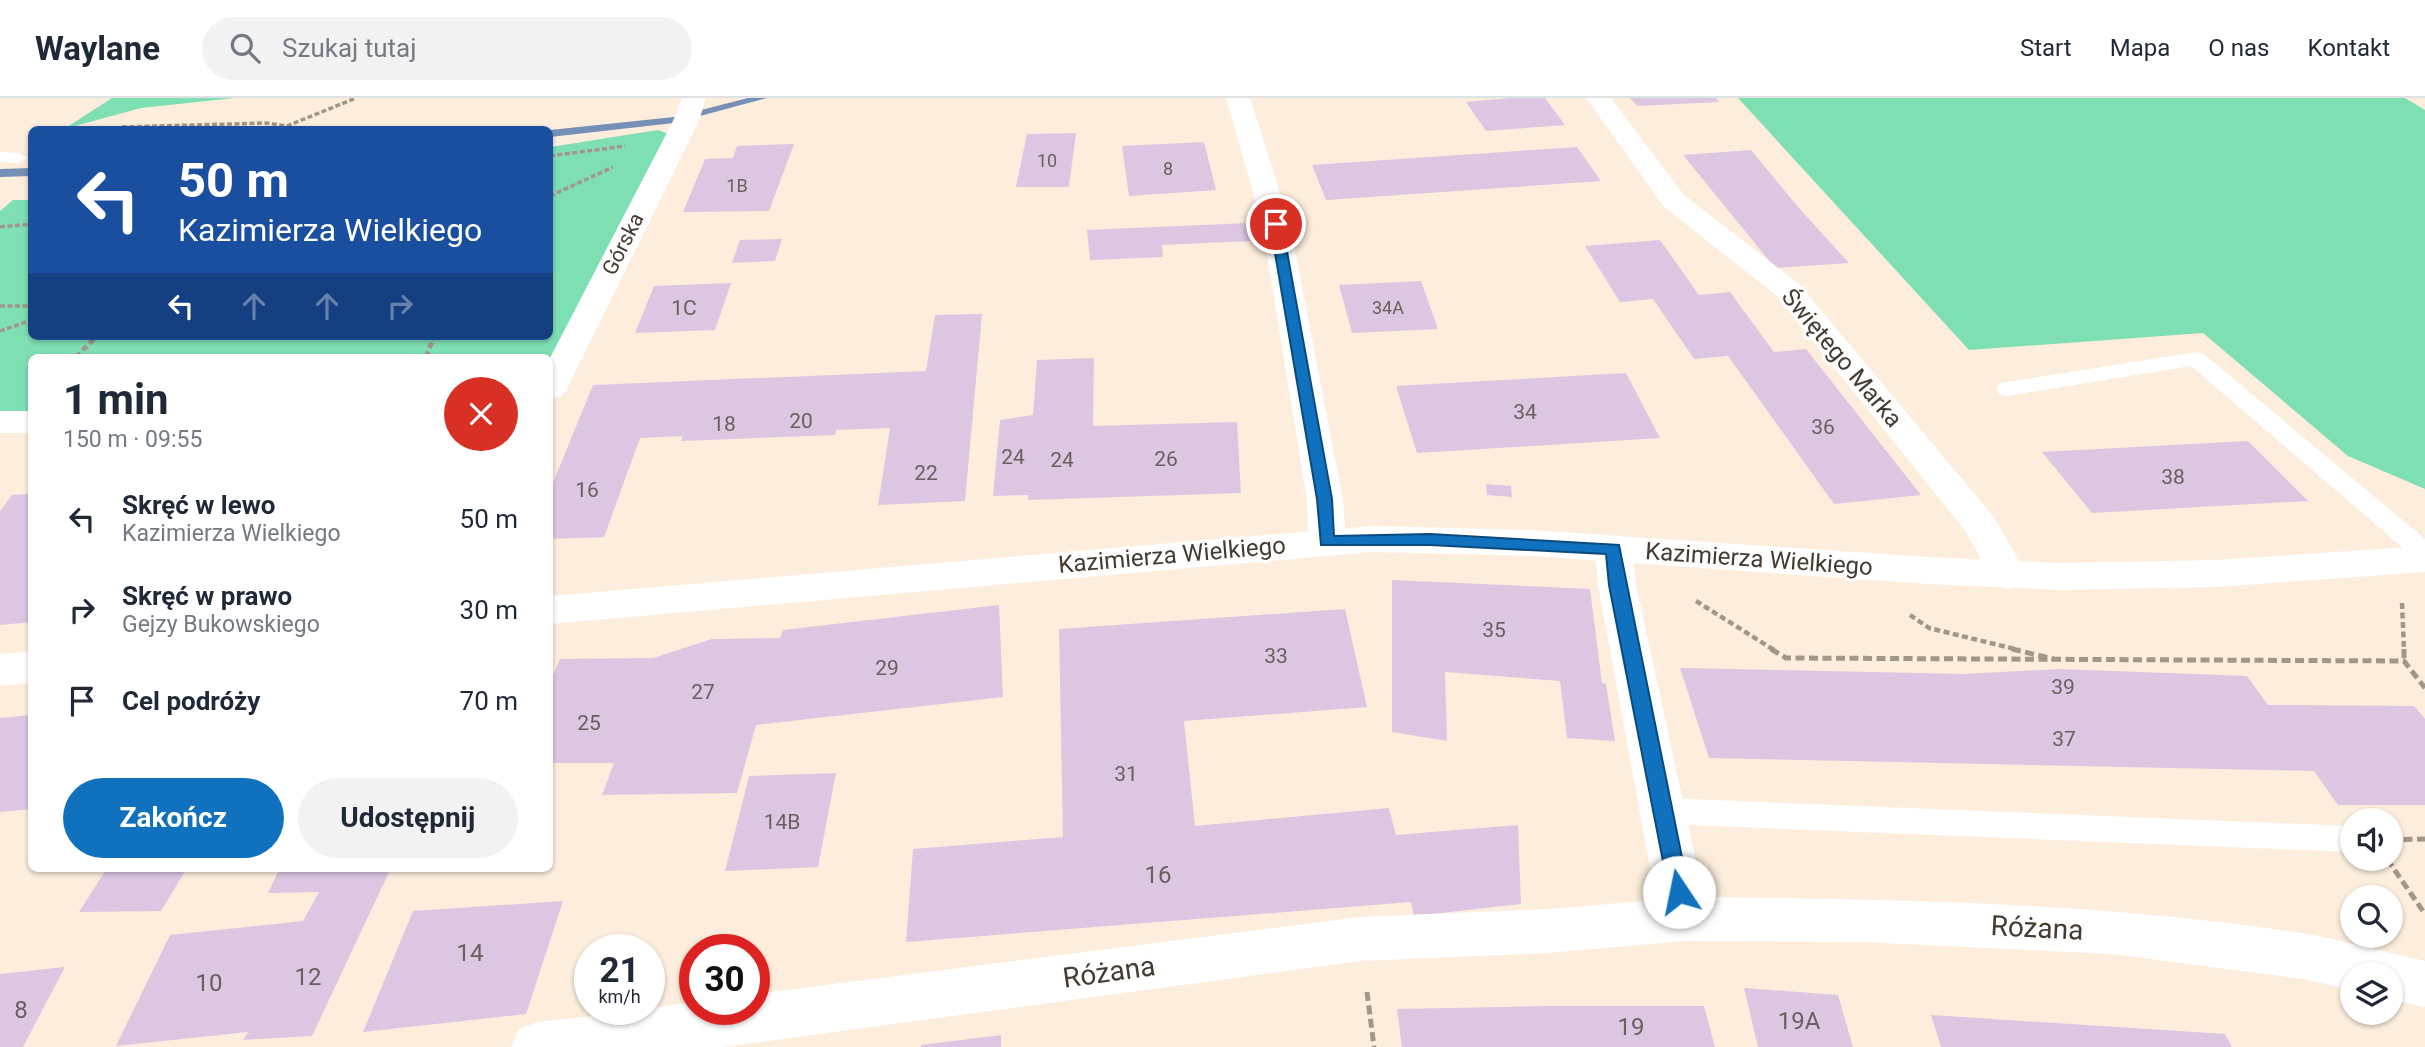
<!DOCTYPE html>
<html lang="pl">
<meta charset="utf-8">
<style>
:root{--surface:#fff;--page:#f2f2f3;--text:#1f2937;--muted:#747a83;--line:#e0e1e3;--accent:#1072be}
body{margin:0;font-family:Roboto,sans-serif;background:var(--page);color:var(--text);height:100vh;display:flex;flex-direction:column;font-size:26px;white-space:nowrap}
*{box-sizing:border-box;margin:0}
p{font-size:23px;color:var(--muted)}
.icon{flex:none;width:38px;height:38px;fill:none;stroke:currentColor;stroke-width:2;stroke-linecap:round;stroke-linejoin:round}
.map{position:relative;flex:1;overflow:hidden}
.side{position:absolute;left:28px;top:256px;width:525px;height:518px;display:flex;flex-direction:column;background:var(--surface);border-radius:10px;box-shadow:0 2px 5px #0004}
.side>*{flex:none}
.hud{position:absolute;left:28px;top:28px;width:525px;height:214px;border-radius:10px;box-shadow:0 2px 5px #0004;background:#1a4fa0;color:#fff;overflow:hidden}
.controls{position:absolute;left:2340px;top:710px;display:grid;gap:14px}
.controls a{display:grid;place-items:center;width:63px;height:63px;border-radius:50%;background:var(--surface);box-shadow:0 2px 5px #0004;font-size:35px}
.speed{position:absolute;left:574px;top:836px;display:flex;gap:14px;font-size:35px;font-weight:700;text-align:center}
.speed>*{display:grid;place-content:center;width:91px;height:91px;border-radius:50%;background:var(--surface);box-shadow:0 2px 5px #0004;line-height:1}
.speed small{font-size:18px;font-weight:400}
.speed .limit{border:10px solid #d22;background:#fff;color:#111}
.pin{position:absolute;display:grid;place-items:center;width:60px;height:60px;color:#fff;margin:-30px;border:4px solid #fff;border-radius:50%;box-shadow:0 2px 7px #0007}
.me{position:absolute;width:77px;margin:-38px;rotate:349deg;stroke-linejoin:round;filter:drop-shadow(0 0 5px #0008)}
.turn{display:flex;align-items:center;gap:24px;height:147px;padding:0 35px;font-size:32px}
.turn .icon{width:91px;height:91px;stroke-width:2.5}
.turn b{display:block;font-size:49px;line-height:60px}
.lanes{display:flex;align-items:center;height:66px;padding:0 35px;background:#0003;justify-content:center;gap:35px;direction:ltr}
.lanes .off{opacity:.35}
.round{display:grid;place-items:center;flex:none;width:74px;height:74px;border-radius:37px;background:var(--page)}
.summary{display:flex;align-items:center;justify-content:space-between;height:119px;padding:0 35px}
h1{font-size:42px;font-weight:700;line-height:52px}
.primary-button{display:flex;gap:14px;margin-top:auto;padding:14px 35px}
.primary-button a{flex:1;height:80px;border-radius:42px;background:var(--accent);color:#fff;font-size:28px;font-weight:700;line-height:80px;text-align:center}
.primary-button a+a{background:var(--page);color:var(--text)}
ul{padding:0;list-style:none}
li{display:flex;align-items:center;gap:21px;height:91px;padding:0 35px}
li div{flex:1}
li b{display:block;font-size:26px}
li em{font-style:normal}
header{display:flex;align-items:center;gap:42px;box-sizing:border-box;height:98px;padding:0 35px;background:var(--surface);border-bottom:2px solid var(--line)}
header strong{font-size:33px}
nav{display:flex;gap:38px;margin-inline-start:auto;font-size:24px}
.search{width:490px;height:63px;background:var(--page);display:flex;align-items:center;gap:18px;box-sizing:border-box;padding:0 24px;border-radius:38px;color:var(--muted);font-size:26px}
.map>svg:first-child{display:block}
.green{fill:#7edfb3}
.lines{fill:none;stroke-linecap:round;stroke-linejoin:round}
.stream{fill:#758fb7;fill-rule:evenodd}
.building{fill:#ddc6e2}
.path-far2{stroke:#a39688;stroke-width:3.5;stroke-dasharray:5 2.5;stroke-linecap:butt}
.path-far1{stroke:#a39688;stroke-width:4.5;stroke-dasharray:6 3.5;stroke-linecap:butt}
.path{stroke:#a39688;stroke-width:5;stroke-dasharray:9 4.5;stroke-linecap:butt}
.lane{fill:#fff;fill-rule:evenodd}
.street{fill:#fff;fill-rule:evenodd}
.secondary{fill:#fff;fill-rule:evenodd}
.route{fill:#1072be;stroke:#0a4a7c;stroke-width:2}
.labels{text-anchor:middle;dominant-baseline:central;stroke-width:7;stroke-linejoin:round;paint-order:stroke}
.far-number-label{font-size:18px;fill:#6b5e5c}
.far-street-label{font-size:21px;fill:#453b30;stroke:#fdfdfd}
.number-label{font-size:21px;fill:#6b5e5c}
.street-label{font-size:24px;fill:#453b30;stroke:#fdfdfd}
.near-number-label{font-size:24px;fill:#6b5e5c}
.near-street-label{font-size:28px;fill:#453b30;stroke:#fdfdfd}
</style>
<header>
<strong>Waylane</strong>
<div class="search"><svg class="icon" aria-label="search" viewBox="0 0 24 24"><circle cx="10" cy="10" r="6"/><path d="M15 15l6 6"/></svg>Szukaj tutaj</div>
<nav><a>Start</a><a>Mapa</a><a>O nas</a><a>Kontakt</a></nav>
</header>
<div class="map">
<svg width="2425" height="949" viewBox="0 0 2425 949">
<rect width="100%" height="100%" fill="#fceddc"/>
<!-- green -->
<g class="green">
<path d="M112,0H235L141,10L64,31Z"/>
<path d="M1738,0H2405L2425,12V391L2348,358L2203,235L1969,252Z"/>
<path d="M658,32L674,38L550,265V259H32L31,314H0V113L13,102H31L32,238H550V49Z"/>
</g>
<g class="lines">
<!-- stream -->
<g class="stream">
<path d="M748,0H767L674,25L550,39V32L674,19Z"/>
<path d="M32,70V78L0,79V71Z"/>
</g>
</g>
<!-- building -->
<g class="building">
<path d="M1510,0H1545L1565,27L1486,33L1466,4Z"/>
<path d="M1630,0H1716L1719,4L1637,8Z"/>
<path d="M1076,35L1069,89H1016L1027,36Z"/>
<path d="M1204,44L1216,92L1129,98L1122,48Z"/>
<path d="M794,46L769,113L683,114L705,61L733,60L737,48Z"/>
<path d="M1577,49L1601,83L1326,102L1312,67Z"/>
<path d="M1751,52L1798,109L1849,165L1775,170L1683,57Z"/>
<path d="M1248,125L1252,143L1162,147L1163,159L1090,162L1087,132Z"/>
<path d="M782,141L775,163L732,165L740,142Z"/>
<path d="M1660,142L1699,197L1730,194L1774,254L1806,251L1921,397L1834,406L1728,258L1694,261L1653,201L1620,204L1585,148Z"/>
<path d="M1421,183L1438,231L1352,235L1339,187Z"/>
<path d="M731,185L715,232L635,235L654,188Z"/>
<path d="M982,216L965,403L878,407L890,330L836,332L835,337L681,343L683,338L640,340L604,439L550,441V392L593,287L926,273L935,217Z"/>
<path d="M1094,260L1093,328L1237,324L1241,395L1028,402V397L993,398L1000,322L1033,317L1037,262Z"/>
<path d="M1626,275L1660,340L1417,355L1396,288Z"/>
<path d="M2248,343L2308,403L2092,415L2042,354Z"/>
<path d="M1486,386L1511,388L1512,399L1487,397Z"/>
<path d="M32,396V524L0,527V413L12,397Z"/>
<path d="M1392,482L1590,491L1602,585L1606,586L1615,643L1567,640L1560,583L1445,574L1447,643L1392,634Z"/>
<path d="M999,507L1003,599L756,627L737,695L602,697L614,665H550V585L560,561L653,560L712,541L780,540L783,532Z"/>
<path d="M1345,511L1367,609L1184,623L1195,728L1389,710L1396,737L1518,727L1521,806L1414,818L1411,804L906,844L913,751L1063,739L1059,531Z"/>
<path d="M1680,570L1964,576L2060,571L2247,578L2268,607L2414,608L2425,621V707H2338L2314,673L1709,660Z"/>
<path d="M32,617V711L0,714V620Z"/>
<path d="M836,675L818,769L725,773L749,678Z"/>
<path d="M107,770H187L161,813L79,814Z"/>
<path d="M280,770H391L312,938L243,942L248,934L116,948L170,837L303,823L319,794L268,795Z"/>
<path d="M563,803L526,916L363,934L413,813Z"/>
<path d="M65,869L23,949H0V876Z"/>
<path d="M1744,890L1838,897L1853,949H1758Z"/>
<path d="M1547,908H1704L1715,949H1402L1397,911Z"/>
<path d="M1931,917L2225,936L2232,949H1941Z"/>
<path d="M1001,937V949H921V947Z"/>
</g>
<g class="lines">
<!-- path-far2 -->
<g class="path-far2">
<path d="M122,29L266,25L287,28L356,0"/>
<path d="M550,58L625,48"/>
<path d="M550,98L613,69"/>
<path d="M0,129L32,126"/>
<path d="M0,208H32"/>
<path d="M0,233L32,222"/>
<path d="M93,242L97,238"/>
<path d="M432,242L434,238"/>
</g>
<!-- path-far1 -->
<g class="path-far1">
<path d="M76,259L94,241"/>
<path d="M426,259L433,241"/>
<path d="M1696,503L1774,552"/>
<path d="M2402,505L2404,552"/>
<path d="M1910,517L1929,530L2019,552"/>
</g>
<!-- path -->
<g class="path">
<path d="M1771,551L1786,560L2404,563L2425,590"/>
<path d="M2012,551L2054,561"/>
<path d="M2404,551V563"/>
<path d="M2390,742L2425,741"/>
<path d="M2387,761L2425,816"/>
<path d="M1367,894L1374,949"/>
</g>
<!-- lane -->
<g class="lane">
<path d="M0,54L18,55L27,60L18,65L0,64Z"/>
<path d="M2196,254L2204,256L2425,441V464L2416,461L2191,268L2007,298L1999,296L1996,291L1999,286L2007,284Z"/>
<path d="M1664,700L2352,728V754L1664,726L1653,722L1649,713L1653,704Z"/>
</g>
<!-- street -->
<g class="street">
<path d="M682,0H706L699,23L567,291L562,298L550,301V260L673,23Z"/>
<path d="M1226,0H1250L1290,126L1343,402L1346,443L1340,452L1327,456L1314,452L1308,443L1307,402L1262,126Z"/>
<path d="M1586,0H1611L1684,97L1799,186L1993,418L2028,477L2023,487L2009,491L1995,487L1966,434L1777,198L1664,109Z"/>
<rect x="0" y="313" width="32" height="22"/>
<path d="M1614,438L1627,442L1633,451L1636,487L1704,799C1903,801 2103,805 2301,835C2343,842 2384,854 2425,863V909L2390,901V877H2352V892L2303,881L2112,856L1861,844L1684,843L1548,855L1360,863L723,949H511L519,931L537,924L649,912V910L695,904V912H754V896L1360,819L1548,811L1656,802L1598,487L1595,451L1601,442Z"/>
</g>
<!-- secondary -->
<g class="secondary">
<path d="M1373,428L1532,432L1928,459L2059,465L2216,462L2425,448V474L2216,489L2059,492L1928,486L1532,458L1373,454L550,526V498Z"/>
<path d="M32,553V585L0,588V556Z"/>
</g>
</g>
<!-- route -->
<path class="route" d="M1276,123L1282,126L1332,401L1334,438L1430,436L1619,447L1689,794L1686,800L1679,802L1672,800L1669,794L1609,487L1606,456L1430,447H1321L1317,401L1270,126Z"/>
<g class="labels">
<!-- far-number labels -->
<g class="far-number-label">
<text x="1047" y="62">10</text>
<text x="1168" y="70">8</text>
<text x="737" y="87">1B</text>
<text x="1388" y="209">34A</text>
</g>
<!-- far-street labels -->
<g class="far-street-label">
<text transform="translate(623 146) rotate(-63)">Górska</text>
</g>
<!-- number labels -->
<g class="number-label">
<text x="684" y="210">1C</text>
<text x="1525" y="314">34</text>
<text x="801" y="323">20</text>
<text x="724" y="326">18</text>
<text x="1823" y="329">36</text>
<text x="1013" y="359">24</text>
<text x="1166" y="361">26</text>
<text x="1062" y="362">24</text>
<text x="926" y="375">22</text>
<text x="2173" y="379">38</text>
<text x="587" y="392">16</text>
<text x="1494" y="532">35</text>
<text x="1276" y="558">33</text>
<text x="887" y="570">29</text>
<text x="2063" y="589">39</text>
<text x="703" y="594">27</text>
<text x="589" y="625">25</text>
<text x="2064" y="641">37</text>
<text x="1126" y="676">31</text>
<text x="782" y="724">14B</text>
</g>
<!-- street labels -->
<g class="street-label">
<text transform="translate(1842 260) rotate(50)">Świętego Marka</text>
<text transform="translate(1172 457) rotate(-5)">Kazimierza Wielkiego</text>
<text transform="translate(1759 461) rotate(4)">Kazimierza Wielkiego</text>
</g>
<!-- near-number labels -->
<g class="near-number-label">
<text x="1158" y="777">16</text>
<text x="470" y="855">14</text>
<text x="308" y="879">12</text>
<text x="209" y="885">10</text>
<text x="21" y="912">8</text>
<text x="1799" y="923">19A</text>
<text x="1631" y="929">19</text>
</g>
<!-- near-street labels -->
<g class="near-street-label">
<text transform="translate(2037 830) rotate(3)">Różana</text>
<text transform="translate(1109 874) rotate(-8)">Różana</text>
</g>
</g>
</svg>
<div class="controls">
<a><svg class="icon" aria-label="sound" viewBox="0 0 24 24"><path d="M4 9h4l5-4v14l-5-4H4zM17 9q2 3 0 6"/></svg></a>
<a><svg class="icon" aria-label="search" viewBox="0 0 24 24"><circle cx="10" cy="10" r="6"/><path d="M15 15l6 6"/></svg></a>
<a><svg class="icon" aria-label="layers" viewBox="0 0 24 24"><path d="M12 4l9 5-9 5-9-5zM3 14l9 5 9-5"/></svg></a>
</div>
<div class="speed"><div>21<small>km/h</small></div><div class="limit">30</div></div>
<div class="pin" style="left:1276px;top:126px;background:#d93025"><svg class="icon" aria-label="arrive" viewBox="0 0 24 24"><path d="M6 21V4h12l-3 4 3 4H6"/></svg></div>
<svg class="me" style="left:1679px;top:794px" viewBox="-20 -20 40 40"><circle r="19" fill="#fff"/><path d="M0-13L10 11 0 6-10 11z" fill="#1072be"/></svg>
<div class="hud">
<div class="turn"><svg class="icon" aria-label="left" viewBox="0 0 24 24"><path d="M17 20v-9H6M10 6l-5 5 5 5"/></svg><div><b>50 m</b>Kazimierza Wielkiego</div></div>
<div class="lanes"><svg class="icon" aria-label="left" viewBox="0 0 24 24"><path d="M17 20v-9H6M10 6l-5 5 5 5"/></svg><svg class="icon off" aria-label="ahead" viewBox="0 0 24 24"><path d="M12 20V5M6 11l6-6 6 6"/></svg><svg class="icon off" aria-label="ahead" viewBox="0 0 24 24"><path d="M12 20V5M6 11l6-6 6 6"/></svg><svg class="icon off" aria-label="right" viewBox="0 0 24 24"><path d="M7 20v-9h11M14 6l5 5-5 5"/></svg></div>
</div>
<section class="side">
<div class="summary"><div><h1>1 min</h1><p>150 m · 09:55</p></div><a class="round" style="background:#d93025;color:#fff"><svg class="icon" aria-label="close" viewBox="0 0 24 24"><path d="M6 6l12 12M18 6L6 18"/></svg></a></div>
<ul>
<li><svg class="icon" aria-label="left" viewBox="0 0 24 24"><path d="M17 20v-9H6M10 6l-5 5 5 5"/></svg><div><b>Skręć w lewo</b><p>Kazimierza Wielkiego</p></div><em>50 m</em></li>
<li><svg class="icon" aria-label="right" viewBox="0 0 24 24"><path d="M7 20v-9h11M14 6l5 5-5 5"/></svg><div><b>Skręć w prawo</b><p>Gejzy Bukowskiego</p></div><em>30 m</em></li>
<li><svg class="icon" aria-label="arrive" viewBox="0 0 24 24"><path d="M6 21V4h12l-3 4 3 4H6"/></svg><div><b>Cel podróży</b></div><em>70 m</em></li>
</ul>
<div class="primary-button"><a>Zakończ</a><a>Udostępnij</a></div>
</section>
</div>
